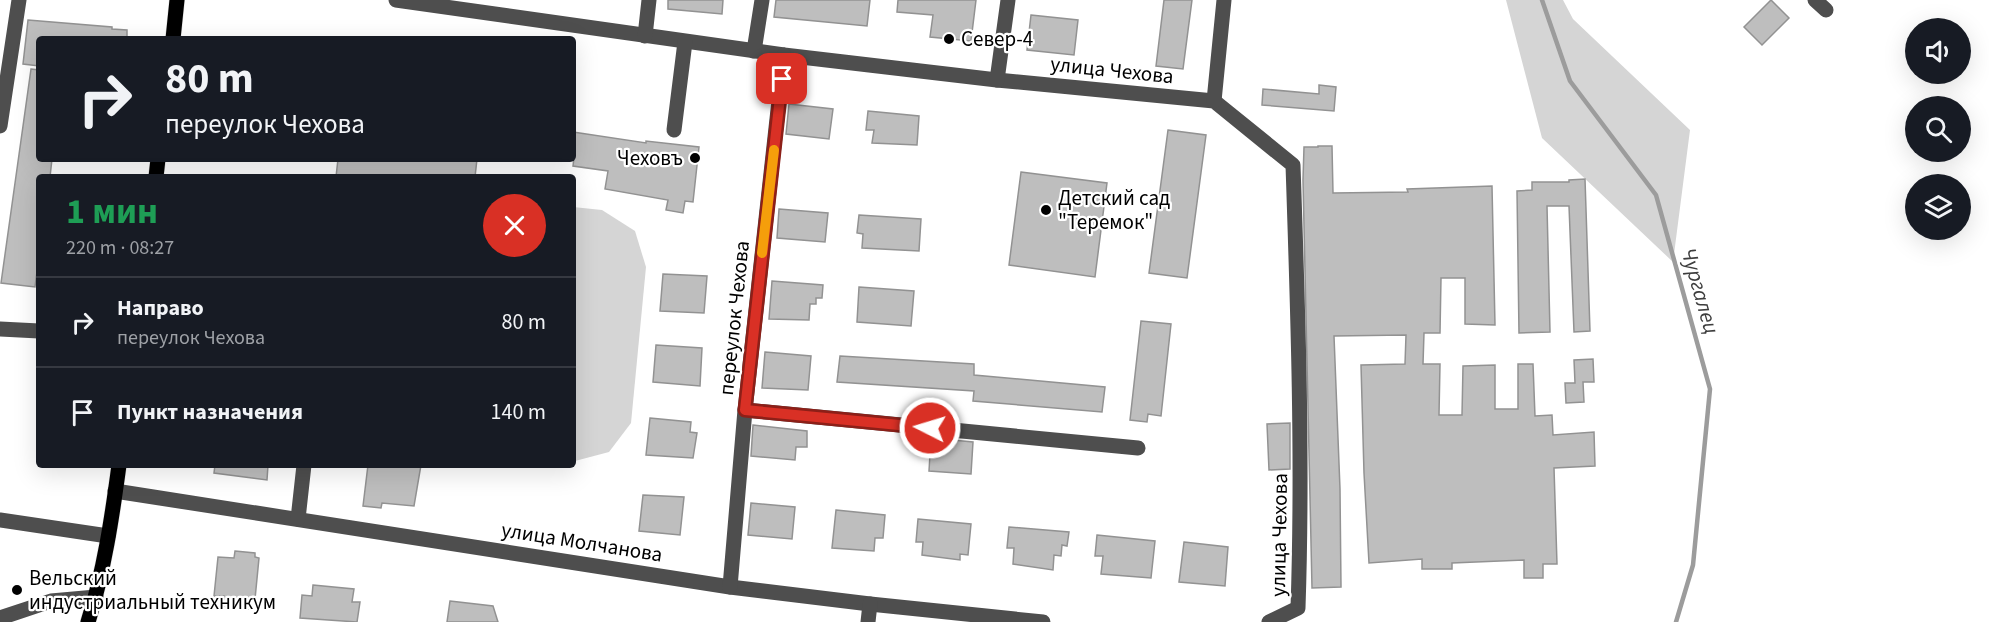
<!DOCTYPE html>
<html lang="ru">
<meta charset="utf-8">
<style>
:root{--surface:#171b24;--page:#242831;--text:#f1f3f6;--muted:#9ea1a6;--line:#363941}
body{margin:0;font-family:"Source Sans 3",sans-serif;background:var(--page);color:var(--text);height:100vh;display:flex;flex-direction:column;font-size:22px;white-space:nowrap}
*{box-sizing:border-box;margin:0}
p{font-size:20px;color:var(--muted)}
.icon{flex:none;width:33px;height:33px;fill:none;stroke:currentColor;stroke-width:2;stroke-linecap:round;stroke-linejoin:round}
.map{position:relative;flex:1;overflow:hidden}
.drawer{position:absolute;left:36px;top:174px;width:540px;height:294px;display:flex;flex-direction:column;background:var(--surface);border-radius:6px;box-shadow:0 6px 24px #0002}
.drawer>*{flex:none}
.top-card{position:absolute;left:36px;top:36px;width:540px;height:126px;border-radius:6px;box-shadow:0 6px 24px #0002;background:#171b24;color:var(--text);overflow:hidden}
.buttons{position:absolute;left:1905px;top:18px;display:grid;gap:12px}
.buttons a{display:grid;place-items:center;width:66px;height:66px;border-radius:50%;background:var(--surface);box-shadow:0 6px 24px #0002;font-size:30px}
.pin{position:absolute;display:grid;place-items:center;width:51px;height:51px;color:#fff;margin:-26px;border-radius:12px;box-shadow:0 3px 9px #0006}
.me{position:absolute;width:66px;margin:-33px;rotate:275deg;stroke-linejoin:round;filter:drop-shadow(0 0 4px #0008)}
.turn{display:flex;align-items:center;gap:21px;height:126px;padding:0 30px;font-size:27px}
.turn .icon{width:78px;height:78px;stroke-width:2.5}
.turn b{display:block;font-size:42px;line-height:51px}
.round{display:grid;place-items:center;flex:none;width:63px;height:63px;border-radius:32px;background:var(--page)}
.head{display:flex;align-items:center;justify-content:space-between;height:102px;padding:0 30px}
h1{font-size:36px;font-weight:700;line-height:45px;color:#1e9e55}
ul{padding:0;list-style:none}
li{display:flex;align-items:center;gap:18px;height:90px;padding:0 30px;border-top:2px solid var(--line)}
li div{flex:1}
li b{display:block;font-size:22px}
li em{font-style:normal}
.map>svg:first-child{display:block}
.green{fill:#d5d5d5}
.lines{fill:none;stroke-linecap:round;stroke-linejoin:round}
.stream{stroke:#9c9c9c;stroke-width:4.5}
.building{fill:#bebebe;stroke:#929292;stroke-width:1.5}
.major-casing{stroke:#dbdbdb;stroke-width:16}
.minor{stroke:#4e4e4e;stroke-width:15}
.major{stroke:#000;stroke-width:15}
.route-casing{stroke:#8d1f18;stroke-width:15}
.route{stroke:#d93025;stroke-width:10}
.slow{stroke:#f59e0b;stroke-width:10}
.poi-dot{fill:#000;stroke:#fff;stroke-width:2}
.labels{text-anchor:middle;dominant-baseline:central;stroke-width:4.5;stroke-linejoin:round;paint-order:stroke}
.poi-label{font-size:21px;fill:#000;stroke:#fff;text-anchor:start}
.street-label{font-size:21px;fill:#000;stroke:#fff}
.water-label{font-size:22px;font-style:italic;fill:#3d3d3d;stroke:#fff}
</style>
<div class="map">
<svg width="1989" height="622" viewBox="0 0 1989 622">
<rect width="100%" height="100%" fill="#fff"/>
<!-- green -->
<g class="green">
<path d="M1506,0H1563L1573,19L1690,130L1673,262L1542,138Z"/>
<path d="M573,207L602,210L635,231L646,267L631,423L609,452L575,461H573Z"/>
</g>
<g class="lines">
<!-- stream -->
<path class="stream" d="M1542,0L1570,81L1656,195L1710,389L1693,565L1676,622"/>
</g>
<!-- building -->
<g class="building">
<path d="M668,0H723L722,14L668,9Z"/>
<path d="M776,0H870L867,26L774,17Z"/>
<path d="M898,0H976L971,41L930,37L933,15L897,12Z"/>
<path d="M1164,0H1192L1183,69L1156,66Z"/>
<path d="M1771,0L1789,18L1762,45L1744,27Z"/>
<path d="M1031,15L1078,20L1074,55L1027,50Z"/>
<path d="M28,20L112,27V29L127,30V39H39V66L23,64Z"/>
<path d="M31,69L39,70V159H52L50,177H39V256L35,287L1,283Z"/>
<path d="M1319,85L1336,87L1334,111L1262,105L1263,89L1319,94Z"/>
<path d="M789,104L833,109L829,139L786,134Z"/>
<path d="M868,111L919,116L917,145L872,143L874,130H866Z"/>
<path d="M1168,130L1206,135L1187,278L1149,273Z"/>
<path d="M573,132L646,143V141L699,147L693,202L685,201L683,213L666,210L668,200L605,189L608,171L573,166L575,149H573Z"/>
<path d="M1318,146H1332L1333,193L1408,192L1407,189L1492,186L1495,325L1465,324V278H1441L1440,333H1424L1423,364H1440L1439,415H1462L1463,366L1495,365V409H1518V364H1533L1535,416L1552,415L1553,435L1594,432L1595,466L1554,468L1557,564H1543V578H1524V560L1452,563V569H1422V559L1369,563L1364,473L1361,365L1405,364L1406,335L1334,336L1340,489L1341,587L1312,588L1303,180L1304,147H1318Z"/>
<path d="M338,159H477L475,177H336Z"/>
<path d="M1021,172L1107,183L1095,277L1009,265Z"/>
<path d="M1585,179L1590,331L1574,332L1569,206H1547L1550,332L1519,333L1517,191L1532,190V182H1569V180Z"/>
<path d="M779,209L828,213L825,242L777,238Z"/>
<path d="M859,215L921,219L919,251L862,248L863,234L857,233Z"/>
<path d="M663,274L707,276L704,313L660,311Z"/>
<path d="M772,281L823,285L822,298H816V304H810L809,320L769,319Z"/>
<path d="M859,287L914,291L911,326L857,322Z"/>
<path d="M1141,321L1171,324L1161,416L1148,414L1147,422L1130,420Z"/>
<path d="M656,345L702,348L700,386L653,382Z"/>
<path d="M765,352L811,356L808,390L762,388Z"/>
<path d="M840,356L974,364V375L1105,387L1102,412L973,401L974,391L837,382Z"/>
<path d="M1593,359L1594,382H1583L1584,402L1566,403L1565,383H1575L1574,360Z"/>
<path d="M650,418L691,422L690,432L697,433L693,458L646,455Z"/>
<path d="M1290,423V469L1269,470L1267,424Z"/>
<path d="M753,425L807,431V447H796L795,460L751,456Z"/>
<path d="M931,438L973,442L971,474L929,471Z"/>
<path d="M215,465H268L267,480L214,473Z"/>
<path d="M368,465H421L414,506L382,503L381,508L363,506Z"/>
<path d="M643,495L684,497L680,535L639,531Z"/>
<path d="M751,503L795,507L792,539L748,535Z"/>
<path d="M836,510L885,515L883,538H875L874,551L832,548Z"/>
<path d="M918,519L971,524L968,555L960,554V560L922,555L923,542H916Z"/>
<path d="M1009,527L1069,532L1067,546L1062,545L1061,556L1054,555L1053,570L1013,564L1014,548H1007Z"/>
<path d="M1097,535L1155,541L1151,578L1101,574L1103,556H1095Z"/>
<path d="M1184,542L1228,547L1225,586L1179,582Z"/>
<path d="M235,551L255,553V557L259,558L255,599L250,598L249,609L223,606L224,596H214L218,557L234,558Z"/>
<path d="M313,585L354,589L352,602H360L357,622L300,618L302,595L312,596Z"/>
<path d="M450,601L493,606L498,622H447Z"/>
</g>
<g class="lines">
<!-- major casing -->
<g class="major-casing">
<g id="major">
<path d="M173,39L177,0"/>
<path d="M156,177L158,159"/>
<path d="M88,622C104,571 112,518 119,465"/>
</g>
</g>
<!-- minor -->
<g class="minor">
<path d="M396,0L784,55L997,80L1214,101L1293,165C1298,313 1303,460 1298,608L1269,622"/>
<path d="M1815,0L1826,10"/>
<path d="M645,36L649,0"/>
<path d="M754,51L762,0"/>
<path d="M997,80L1008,0"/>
<path d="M1214,101L1224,0"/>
<path d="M0,126L19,0"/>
<path d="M674,130L685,42"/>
<path d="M0,329L39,331"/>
<path d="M745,410L1138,448"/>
<path d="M115,491L730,587L870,604L1043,622"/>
<path d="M298,519L304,465"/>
<path d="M0,520L108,536"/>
<path d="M730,587L745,410L784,55"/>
<path d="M0,618L51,601L96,597"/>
<path d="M868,622L870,604"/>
</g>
<!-- major -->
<use href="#major" class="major"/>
</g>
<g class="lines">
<!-- route casing -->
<g class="route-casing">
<path id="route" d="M782,79L745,410L930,428"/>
</g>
<!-- route -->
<use href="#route" class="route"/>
<!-- slow -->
<path class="slow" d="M762,253L774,150"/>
</g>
<!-- markers -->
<g class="poi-dot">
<circle cx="949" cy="39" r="6"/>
<circle cx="695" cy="158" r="6"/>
<circle cx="1046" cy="210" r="6"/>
<circle cx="17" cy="590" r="6"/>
</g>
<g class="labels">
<!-- poi labels -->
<g class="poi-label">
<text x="961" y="39">Север-4</text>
<text x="683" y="158" text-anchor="end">Чеховъ</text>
<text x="1058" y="198">Детский сад<tspan x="1058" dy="24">"Теремок"</tspan></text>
<text x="29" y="578">Вельский<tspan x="29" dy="24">индустриальный техникум</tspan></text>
</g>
<!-- street labels -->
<g class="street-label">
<text transform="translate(1112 70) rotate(6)">улица Чехова</text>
<text transform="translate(734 318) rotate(-84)">переулок Чехова</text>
<text transform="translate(1279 535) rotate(-89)">улица Чехова</text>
<text transform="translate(582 542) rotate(9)">улица Молчанова</text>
</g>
<!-- water labels -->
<g class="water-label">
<text transform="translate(1700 291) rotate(74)">Чургалец</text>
</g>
</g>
</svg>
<div class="buttons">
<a><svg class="icon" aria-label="sound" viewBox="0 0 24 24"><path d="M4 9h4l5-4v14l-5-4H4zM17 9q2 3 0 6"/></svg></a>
<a><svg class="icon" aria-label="search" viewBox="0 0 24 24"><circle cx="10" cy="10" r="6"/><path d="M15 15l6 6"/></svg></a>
<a><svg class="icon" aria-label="layers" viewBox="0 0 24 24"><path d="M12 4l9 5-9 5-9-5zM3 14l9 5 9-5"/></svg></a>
</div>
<div class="pin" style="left:782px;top:79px;background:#d93025"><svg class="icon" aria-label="arrive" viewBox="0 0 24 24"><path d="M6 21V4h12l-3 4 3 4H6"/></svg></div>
<svg class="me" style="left:930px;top:428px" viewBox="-20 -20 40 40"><circle r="17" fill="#d93025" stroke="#fff" stroke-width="3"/><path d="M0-11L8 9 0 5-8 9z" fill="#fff"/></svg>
<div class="top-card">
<div class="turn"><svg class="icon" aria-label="right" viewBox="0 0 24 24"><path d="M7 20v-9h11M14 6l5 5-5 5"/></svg><div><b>80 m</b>переулок Чехова</div></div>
</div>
<section class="drawer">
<div class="head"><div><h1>1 мин</h1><p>220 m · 08:27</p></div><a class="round" style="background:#d93025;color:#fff"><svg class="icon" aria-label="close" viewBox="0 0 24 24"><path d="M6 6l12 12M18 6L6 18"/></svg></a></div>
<ul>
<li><svg class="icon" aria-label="right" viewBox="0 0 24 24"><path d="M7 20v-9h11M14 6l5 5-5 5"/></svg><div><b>Направо</b><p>переулок Чехова</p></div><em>80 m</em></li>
<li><svg class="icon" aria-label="arrive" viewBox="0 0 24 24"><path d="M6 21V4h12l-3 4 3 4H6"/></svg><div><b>Пункт назначения</b></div><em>140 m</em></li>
</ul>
</section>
</div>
